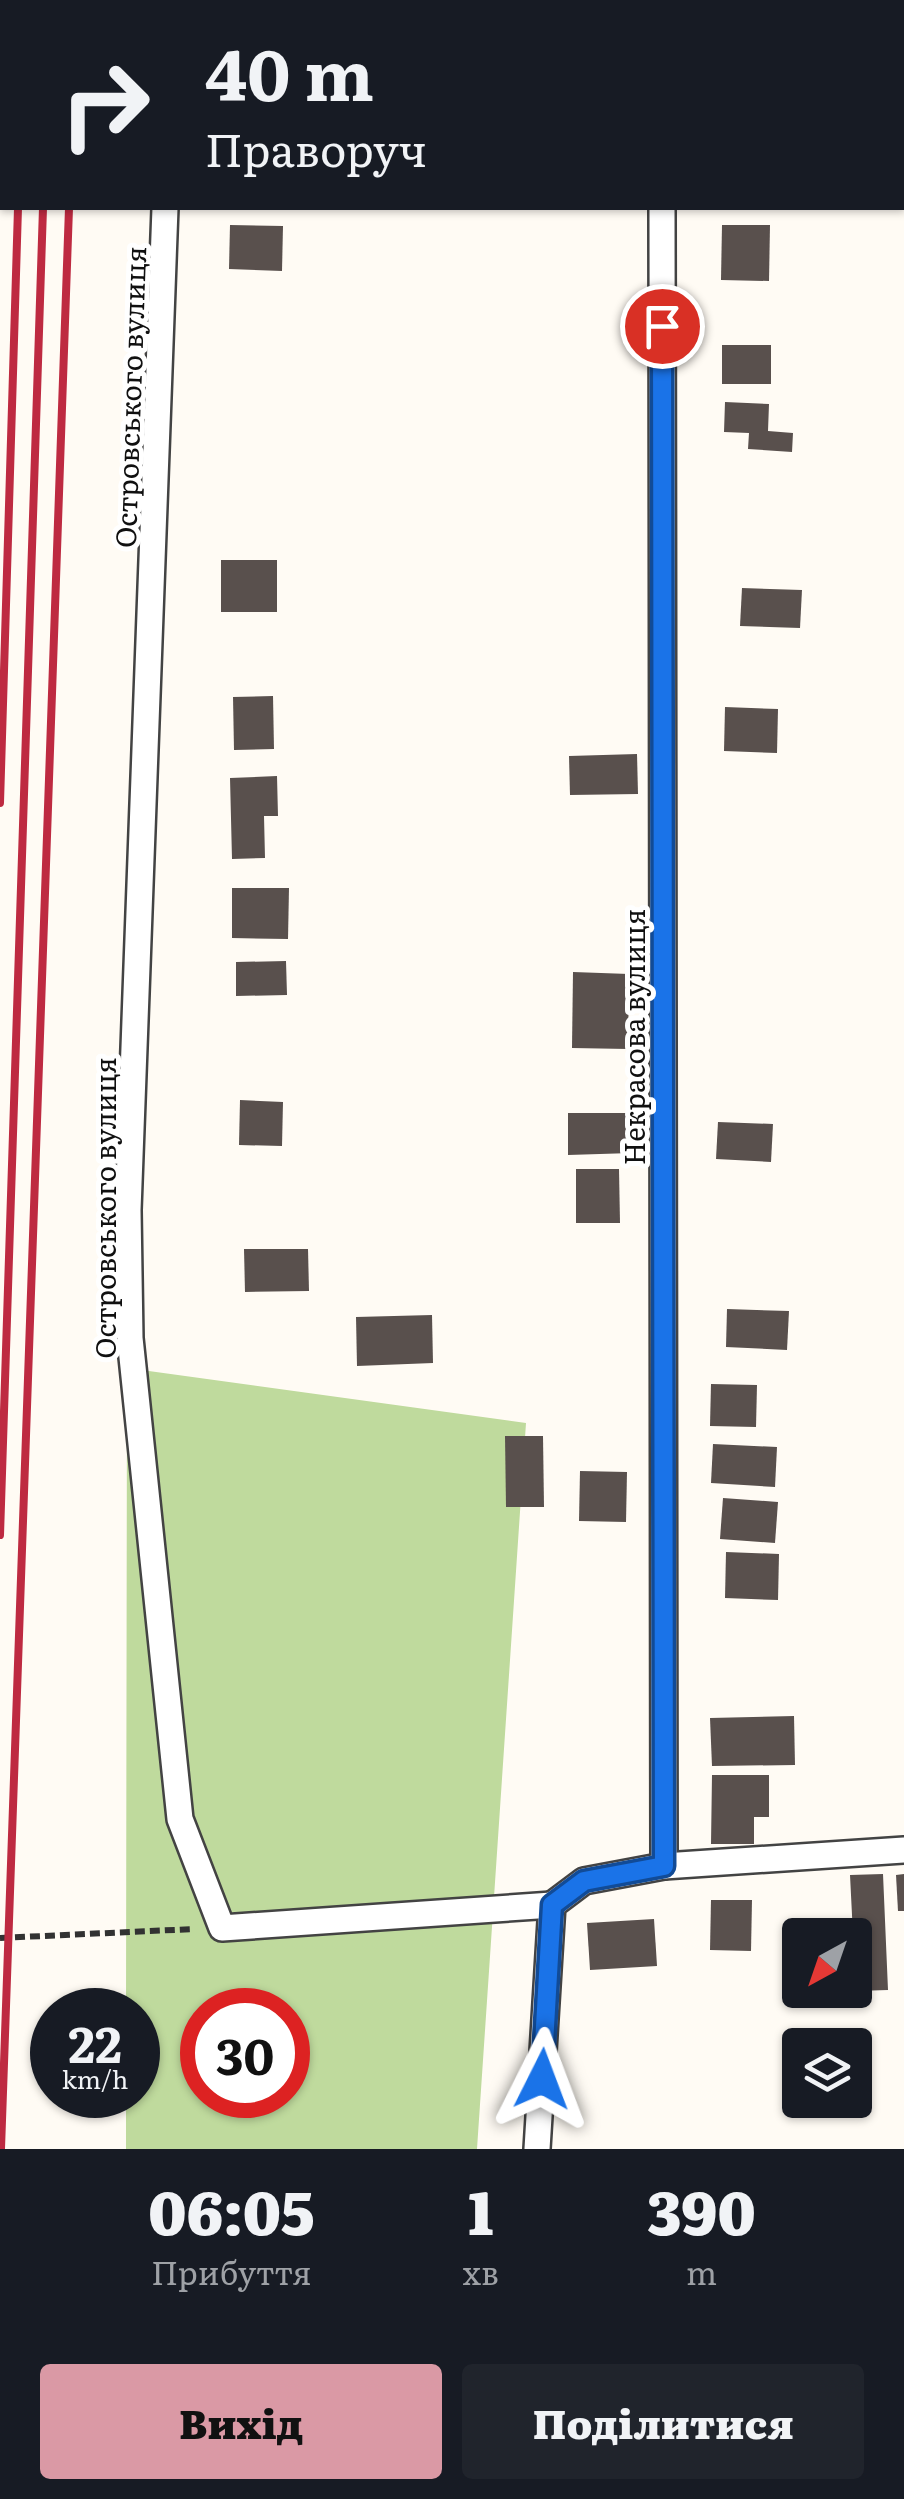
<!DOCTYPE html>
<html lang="uk">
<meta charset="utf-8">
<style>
:root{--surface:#171b24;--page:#20242c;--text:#f1f3f6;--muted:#9ea1a6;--accent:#da99a5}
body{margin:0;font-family:Literata,serif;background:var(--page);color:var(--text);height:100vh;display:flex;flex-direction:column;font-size:38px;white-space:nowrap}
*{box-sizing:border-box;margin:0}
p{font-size:32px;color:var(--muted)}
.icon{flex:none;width:55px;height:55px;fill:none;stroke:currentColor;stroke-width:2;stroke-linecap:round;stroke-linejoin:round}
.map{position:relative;height:2149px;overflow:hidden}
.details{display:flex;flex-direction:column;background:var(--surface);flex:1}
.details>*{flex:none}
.banner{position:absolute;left:0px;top:0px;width:905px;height:210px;box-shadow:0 2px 8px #0004;background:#171b24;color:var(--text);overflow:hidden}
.needle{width:65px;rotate:220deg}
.buttons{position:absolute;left:782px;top:1918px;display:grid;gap:20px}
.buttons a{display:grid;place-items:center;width:90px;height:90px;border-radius:10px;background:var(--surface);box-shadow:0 2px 8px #0004;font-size:50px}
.speed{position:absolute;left:30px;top:1988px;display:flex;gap:20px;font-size:50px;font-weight:700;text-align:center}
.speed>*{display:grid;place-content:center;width:130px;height:130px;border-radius:50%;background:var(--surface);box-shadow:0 2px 8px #0004;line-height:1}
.speed small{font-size:25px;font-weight:400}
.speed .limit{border:15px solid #d22;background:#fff;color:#111}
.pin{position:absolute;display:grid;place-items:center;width:85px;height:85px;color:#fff;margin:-42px;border:5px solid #fff;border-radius:50%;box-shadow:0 2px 10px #0007}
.me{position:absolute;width:110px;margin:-55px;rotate:3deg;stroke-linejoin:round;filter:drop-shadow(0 0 8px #0008)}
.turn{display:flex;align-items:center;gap:35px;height:210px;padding:0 40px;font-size:45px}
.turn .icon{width:130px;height:130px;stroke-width:2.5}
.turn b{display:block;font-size:70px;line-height:85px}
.eta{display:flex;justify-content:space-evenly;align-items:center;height:170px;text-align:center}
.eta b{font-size:60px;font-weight:800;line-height:70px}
.primary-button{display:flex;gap:20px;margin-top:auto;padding:20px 40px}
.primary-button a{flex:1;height:115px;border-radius:10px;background:var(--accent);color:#111;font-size:40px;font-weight:800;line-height:115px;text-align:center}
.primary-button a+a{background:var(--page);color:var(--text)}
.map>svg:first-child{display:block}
.forest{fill:#bfda9d;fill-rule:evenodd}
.building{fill:#59504d}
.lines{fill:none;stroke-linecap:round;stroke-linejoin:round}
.street-casing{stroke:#434343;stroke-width:30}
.path{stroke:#323232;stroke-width:6;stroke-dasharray:10 5;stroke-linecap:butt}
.street{stroke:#fff;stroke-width:25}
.rail{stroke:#be2a41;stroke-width:8}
.route-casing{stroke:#114b97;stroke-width:25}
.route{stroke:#1a73e8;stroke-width:18}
.labels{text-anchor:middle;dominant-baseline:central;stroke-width:10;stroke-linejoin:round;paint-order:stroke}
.street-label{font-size:28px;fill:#101010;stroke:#fff}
</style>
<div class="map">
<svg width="904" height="2149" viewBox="0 0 904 2149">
<rect width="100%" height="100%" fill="#fffbf4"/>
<!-- forest -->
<path class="forest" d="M127,1368L526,1423L477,2149H126V2095H138V2010H126ZM202,2010H288V2095H202Z"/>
<!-- building -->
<g class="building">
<path d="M230,225L283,226L282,271L229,269Z"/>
<path d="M722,225H770L769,281L721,280Z"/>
<rect x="722" y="345" width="49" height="39"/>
<path d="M725,402L769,404L768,431L793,433L792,452L748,449L749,433L724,432Z"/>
<rect x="221" y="560" width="56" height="52"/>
<path d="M742,588L802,590L800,628L740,626Z"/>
<path d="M273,696L274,749L234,750L233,697Z"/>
<path d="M725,707L778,709L777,753L724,751Z"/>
<path d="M637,754L638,794L570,795L569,756Z"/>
<path d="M277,776L278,816H264L265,858L232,859L230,778Z"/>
<path d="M232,888H289L288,939L232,938Z"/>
<path d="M286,961L287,995L236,996V962Z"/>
<path d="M573,972L629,974L628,1049L572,1048Z"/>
<path d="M240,1100L283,1102L282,1146L239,1145Z"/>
<path d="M568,1113H632V1153L568,1155Z"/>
<path d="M718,1122L773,1124L771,1162L716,1159Z"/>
<path d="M576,1169H619L620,1223H576Z"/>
<path d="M244,1249H308L309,1291L245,1292Z"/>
<path d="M727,1309L789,1311L787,1350L726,1347Z"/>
<path d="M432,1315L433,1363L357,1366L356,1317Z"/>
<path d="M711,1384L757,1385L756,1427L710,1426Z"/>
<path d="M505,1436H543L544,1507H506Z"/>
<path d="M713,1444L777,1447L775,1487L711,1483Z"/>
<path d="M580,1471L627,1472L626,1522L579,1521Z"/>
<path d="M723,1498L778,1502L775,1543L720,1539Z"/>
<path d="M726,1552L779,1554L778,1600L725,1598Z"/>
<path d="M794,1716L795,1765L712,1766L710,1718Z"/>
<path d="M712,1775H769V1817H754V1844H711Z"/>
<path d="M883,1874L888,1990L856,1991L855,1935H853L850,1875Z"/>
<path d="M904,1874V1911H898L896,1875Z"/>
<path d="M711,1900H752L751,1951L710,1950Z"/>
<path d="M654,1919L657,1966L590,1970L587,1923Z"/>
</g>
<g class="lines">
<!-- street casing -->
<g class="street-casing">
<g id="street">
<path d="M171,2V0"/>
<path d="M662,2V0"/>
<path d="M902,98H904"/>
<path d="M165,208L128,1210L130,1338L180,1819L222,1928L552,1905"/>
<path d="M662,208L664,1866"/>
<path d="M537,2149L552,1905L584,1881L664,1866L904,1850"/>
</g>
</g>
<!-- path -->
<path class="path" d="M0,1938L194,1929"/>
<!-- street -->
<use href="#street" class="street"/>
<!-- rail -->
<g class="rail">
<path d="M6,2V0"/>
<path d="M24,2V0"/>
<path d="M50,2V0"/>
<path d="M76,2V0"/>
<path d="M0,175L2,106"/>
<path d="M0,803L18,208"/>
<path d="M0,1535L43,208"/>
<path d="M1,2149L69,208"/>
</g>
</g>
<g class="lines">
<!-- route casing -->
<g class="route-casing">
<path id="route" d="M542,2079L552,1905L584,1881L664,1866L662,326"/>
</g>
<!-- route -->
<use href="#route" class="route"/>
</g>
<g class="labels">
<!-- street labels -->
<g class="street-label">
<text transform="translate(129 397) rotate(-88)">Островського вулиця</text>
<text transform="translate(633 1037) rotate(-90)">Некрасова вулиця</text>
<text transform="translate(104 1208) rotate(-90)">Островського вулиця</text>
</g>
</g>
</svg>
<div class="buttons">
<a><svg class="needle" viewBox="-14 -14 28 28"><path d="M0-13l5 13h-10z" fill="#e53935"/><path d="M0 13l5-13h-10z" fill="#9ea1a6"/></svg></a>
<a><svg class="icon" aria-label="layers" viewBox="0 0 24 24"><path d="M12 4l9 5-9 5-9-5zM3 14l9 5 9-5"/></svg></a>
</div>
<div class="speed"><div>22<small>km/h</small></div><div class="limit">30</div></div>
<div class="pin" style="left:662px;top:326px;background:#d93025"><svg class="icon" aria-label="arrive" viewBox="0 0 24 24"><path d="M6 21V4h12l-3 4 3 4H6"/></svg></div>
<svg class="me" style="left:542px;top:2079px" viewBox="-20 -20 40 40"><path d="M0-17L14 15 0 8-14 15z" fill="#1a73e8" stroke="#fff" stroke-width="4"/></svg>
<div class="banner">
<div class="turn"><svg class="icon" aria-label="right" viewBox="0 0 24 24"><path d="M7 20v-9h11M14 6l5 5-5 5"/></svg><div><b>40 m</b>Праворуч</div></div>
</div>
</div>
<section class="details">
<div class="eta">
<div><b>06:05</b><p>Прибуття</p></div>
<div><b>1</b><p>хв</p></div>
<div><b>390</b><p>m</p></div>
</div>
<div class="primary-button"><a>Вихід</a><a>Поділитися</a></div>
</section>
